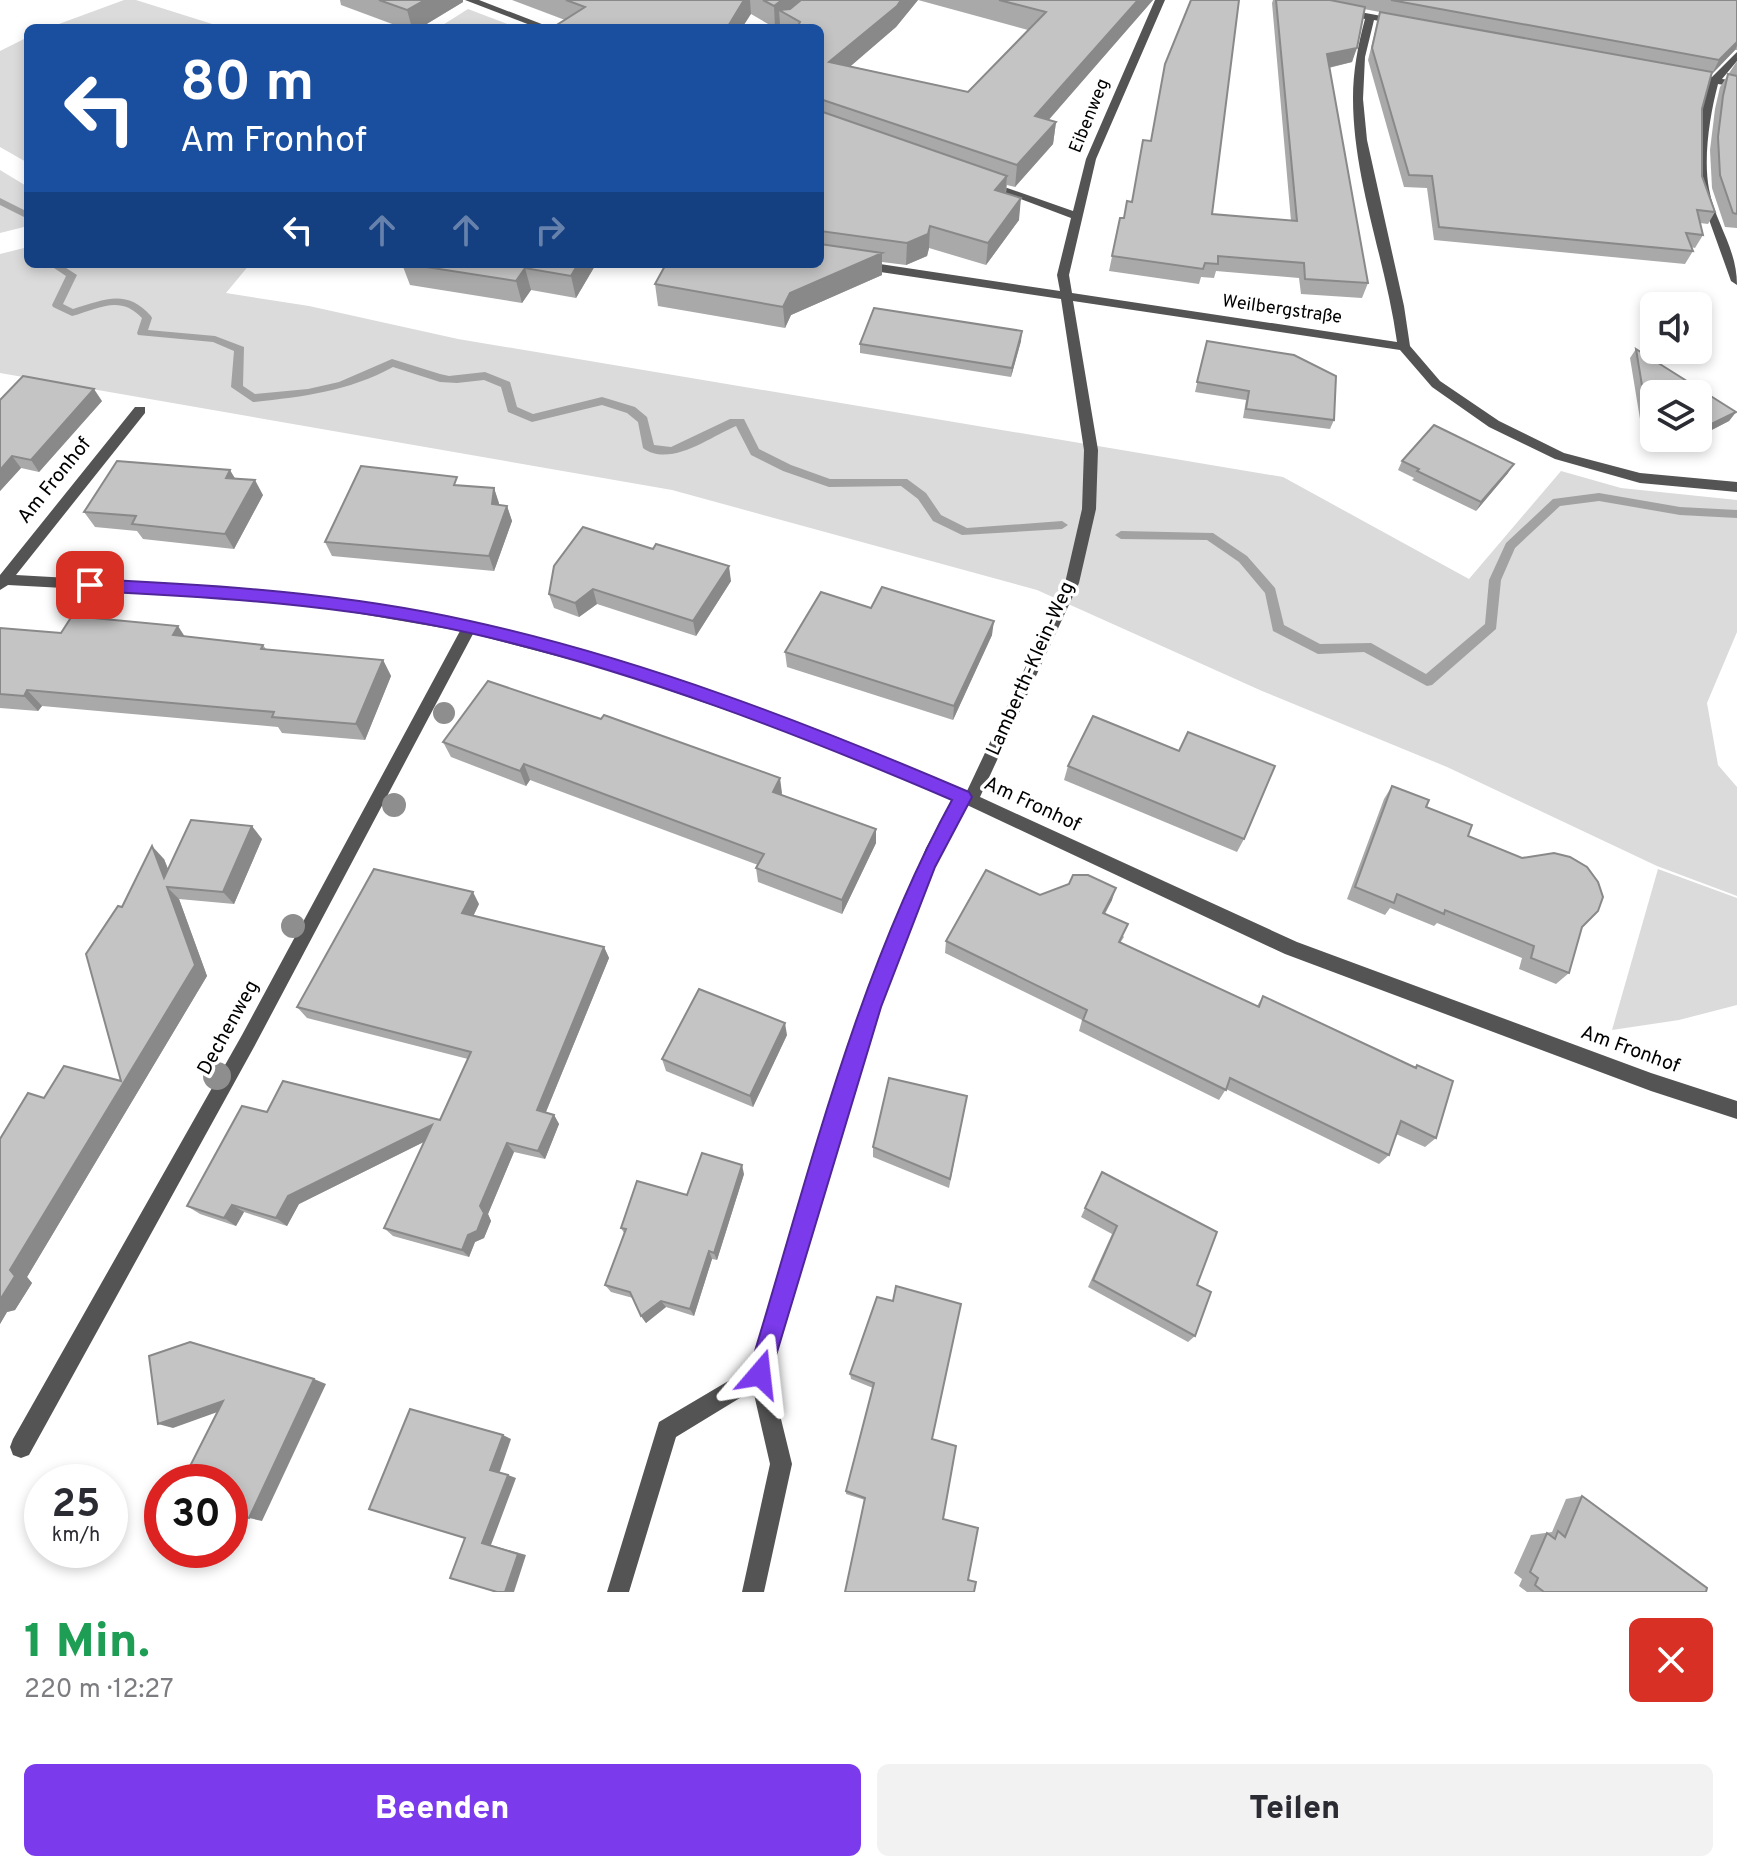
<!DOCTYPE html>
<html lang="de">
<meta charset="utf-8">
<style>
:root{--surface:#fff;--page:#f2f2f3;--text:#2b2b33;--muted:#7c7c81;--accent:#7c3aed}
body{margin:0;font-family:Overpass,sans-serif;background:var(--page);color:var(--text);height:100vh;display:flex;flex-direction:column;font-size:30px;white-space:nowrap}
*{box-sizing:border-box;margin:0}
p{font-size:26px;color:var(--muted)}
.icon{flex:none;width:44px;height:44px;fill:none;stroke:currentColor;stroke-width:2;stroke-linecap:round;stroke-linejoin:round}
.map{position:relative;height:1592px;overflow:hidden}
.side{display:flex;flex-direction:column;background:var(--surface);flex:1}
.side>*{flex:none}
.guide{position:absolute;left:24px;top:24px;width:800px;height:244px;border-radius:12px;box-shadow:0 4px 12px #0003;background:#1a4fa0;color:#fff;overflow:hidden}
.tools{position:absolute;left:1640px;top:292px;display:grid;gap:16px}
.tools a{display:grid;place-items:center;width:72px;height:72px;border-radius:12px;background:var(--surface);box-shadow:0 4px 12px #0003;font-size:40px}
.speed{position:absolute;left:24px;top:1464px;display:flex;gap:16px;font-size:40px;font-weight:700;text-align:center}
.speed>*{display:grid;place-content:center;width:104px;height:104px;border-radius:50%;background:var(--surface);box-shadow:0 4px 12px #0003;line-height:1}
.speed small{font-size:20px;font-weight:400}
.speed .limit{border:12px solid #d22;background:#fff;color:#111}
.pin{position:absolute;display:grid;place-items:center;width:68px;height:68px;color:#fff;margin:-34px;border-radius:16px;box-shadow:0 4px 12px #0006}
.me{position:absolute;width:88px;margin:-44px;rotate:17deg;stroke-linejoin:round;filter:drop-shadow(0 0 6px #0008)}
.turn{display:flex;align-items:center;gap:28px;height:168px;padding:0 24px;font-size:36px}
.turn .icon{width:104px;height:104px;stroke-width:2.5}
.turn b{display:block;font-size:56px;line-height:68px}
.lanes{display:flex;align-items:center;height:76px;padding:0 24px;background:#0003;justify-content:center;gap:40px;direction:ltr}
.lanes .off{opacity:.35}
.round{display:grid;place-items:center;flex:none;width:84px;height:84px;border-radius:12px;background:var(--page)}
.headline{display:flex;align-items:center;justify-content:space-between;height:136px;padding:0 24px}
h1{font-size:48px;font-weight:800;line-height:60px;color:#1e9e55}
.primary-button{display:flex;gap:16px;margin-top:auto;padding:16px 24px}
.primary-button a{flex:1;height:92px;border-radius:12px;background:var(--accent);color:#fff;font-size:32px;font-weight:800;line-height:92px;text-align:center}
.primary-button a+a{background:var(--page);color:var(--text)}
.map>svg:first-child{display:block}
.green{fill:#dbdbdb}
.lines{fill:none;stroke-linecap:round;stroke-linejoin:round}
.stream{fill:#a2a2a2;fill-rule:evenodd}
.street{fill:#545454;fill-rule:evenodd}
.tree{fill:#8e8e8e}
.wall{fill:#a9a9a9;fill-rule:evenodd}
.shaded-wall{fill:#898989}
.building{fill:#c4c4c4;stroke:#898989;stroke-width:2}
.route{fill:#7c3aed;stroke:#51269a;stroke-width:2}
.labels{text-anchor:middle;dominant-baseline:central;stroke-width:7;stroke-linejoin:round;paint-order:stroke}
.far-street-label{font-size:18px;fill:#000;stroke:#fff}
.street-label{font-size:20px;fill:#000;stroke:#fff}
</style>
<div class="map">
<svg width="1737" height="1592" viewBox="0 0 1737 1592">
<rect width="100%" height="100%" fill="#fff"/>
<!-- green -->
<g class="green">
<path d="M124,0H136L225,28H48Z"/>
<path d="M468,9L518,28H438Z"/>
<path d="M28,37V163L0,147V51Z"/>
<path d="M0,170L28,187V226L0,233Z"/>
<path d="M28,247V264H250L226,293L309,306L458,339L1283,477L1469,579L1561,471L1621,488L1737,500V632L1707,703L1718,765L1737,787V896L1657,866L1447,767L1262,691L1037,590L672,490L0,373V254Z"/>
<path d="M1658,869L1737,898V1005L1679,1020L1612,1030Z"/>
</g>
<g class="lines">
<!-- stream -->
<g class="stream">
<path d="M0,198L28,212V219L0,205Z"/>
<path d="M48,264H60L77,275L63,304L73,309C104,300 126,288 151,316L152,318L148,330L215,336L244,347L243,386L255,394L308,389L339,382L392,359L440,374L449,376L485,372L510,382L517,407L533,414L602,397L635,407L647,417L654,445L671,447L730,419H744L759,449L791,465L830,479H907L926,493L941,515L967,528L1062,521L1068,525L1062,529L962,535L933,521L918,499L901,486L829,487L783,471L751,455L736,426C710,437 670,468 643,448L638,422L627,413L602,405L532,422L508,412L501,387L484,380L457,383L440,382L393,367C349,391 303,397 253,402L231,387L234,351L213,342L138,335L137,333L142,318C120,294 98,309 72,316L53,307L52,305L66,276Z"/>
<path d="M1599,493L1680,507L1737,510V518L1680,515L1599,501L1560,506L1515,548L1501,580L1496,629L1432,685L1427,686L1364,652L1318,654L1273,631L1265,593L1239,562L1207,540L1121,539L1115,535L1121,531L1213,533L1247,556L1275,588L1284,625L1320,644L1371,643L1426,674L1485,624L1489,580L1506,543L1553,499Z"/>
</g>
<!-- street -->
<g class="street">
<path d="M465,0H479L552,28H538Z"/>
<path d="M1155,0H1165L1096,159L1069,275L1072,293L1397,342C1386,261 1353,180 1353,98C1353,71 1358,45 1365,19L1339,12L1344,9L1403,20L1405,22L1400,25L1374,20L1365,57L1363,99L1367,140L1404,306L1410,346L1440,381L1499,421L1564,453L1640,473L1737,482V492L1640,483L1555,459L1489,427L1432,387L1400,350L1073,301L1098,450L1096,509L1079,583L980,797L1297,942L1651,1073L1737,1101V1119L1651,1091L1285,954L967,805L941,850L880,1007L770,1374L792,1464L764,1592H742L770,1464L753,1390L676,1437L629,1592H607L659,1422L752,1367L862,1007L926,848L953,800L827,745L610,670L473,634L254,1047L29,1455L21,1458L13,1455L10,1447L13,1439L242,1035L460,631L332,609L193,595L8,585L0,590V575L135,407H145V413L16,575L193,585L332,599L469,621L617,661L837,737L967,791L1065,583L1082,509L1084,450L1061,299L820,263V255L1060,291L1057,275L1071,218L981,184L990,182L1073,211L1086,159Z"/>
<path d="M1737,52V61L1722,79L1737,81V87L1718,84C1710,114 1703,158 1709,189C1715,223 1737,248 1737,285L1731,281L1698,189V121L1708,83L1685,77L1690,74L1712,77Z"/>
</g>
</g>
<!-- trees -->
<g class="tree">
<circle cx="444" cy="713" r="11"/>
<circle cx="394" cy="805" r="12"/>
<circle cx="293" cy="926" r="12"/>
<circle cx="217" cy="1076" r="14"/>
</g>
<!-- wall -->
<g class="wall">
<path d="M340,0H463V2L420,28H403L341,5Z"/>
<path d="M512,0H1153L1048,120L1056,122L1053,144L1015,187L1007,185L1006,193L1019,220L986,265L929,248L927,256L906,265L882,262V275L791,315L785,328L658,306L655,284L820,264V28H780V24L775,28L751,14L565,20ZM918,0L1028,30L968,92L850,66L896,27Z"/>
<path d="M1273,0H1737V50H1735L1712,74L1702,109V176L1715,212L1708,224L1700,223L1703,235L1695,248L1691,247L1693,251L1685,264L1434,240L1427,188L1404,187L1368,60L1380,12L1437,23L1364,9L1352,62L1329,68L1368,283L1362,298L1301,294L1299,278L1216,271L1214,278L1201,277L1199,284L1109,271L1120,218H1124L1132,202L1212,214L1291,221L1272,3Z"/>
<path d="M1737,61V228L1725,227L1712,188L1710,150L1715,109L1720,87Z"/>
<path d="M402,264H596L576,298L531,290L522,303L410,285Z"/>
<path d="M1021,341L1011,377L860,353V344Z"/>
<path d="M1207,341L1334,420L1330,429L1243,418L1246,400L1195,392Z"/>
<path d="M1636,349L1736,412L1729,421L1698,437V394H1654V421L1640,419L1630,358Z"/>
<path d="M0,400L102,401L39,472L21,468L0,491Z"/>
<path d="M1402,461L1508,473L1476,511L1412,480L1414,478L1398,470Z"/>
<path d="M235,478L263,495L234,549L143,539L137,531L95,527L84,512Z"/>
<path d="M460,485L494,488L499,505L507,506L512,521L494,571L332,556L325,542Z"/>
<path d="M653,549L731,581L696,636L597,604L579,617L554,608L549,594Z"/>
<path d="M871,608L992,635L953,720L787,667L785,652Z"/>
<path d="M0,628L61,633L184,636L263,645L266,649L383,660L391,676L365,740L282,733L278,727L42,706L38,711L0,708Z"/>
<path d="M443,742L782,793L781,795L876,829V843L842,914L758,882L756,868L758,865L530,780L526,786L451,757Z"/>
<path d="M1068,766L1244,839L1237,852L1064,780Z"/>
<path d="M1392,786L1426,807L1468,836L1522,858L1582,927L1569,973L1556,984L1519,969L1522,958L1437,923L1434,926L1390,908L1385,915L1347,899L1384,799Z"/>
<path d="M262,839L234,904L179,899L207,976L27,1277L32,1283L15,1310L7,1312L0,1324V1139L44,1098L121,1081L164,859L168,869Z"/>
<path d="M1040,895L1112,900L1105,914L1124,937L1120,943L1257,1006L1263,996L1414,1067L1417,1065L1436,1138L1425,1147L1396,1134L1389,1155L1379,1164L1226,1089L1219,1100L1079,1031L1082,1020L945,953L946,941Z"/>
<path d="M479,904L473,916L604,947L609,958L546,1112L554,1115L559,1124L545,1159L514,1152L488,1214L491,1221L484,1238L475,1242L469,1257L393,1236L384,1228L425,1141L299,1204L287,1226L244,1212L236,1226L200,1214L187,1206L267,1112L440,1120L468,1059L307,1018L297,1007Z"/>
<path d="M787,1035L753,1107L666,1071L662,1059Z"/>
<path d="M967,1096L949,1188L873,1157V1147Z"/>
<path d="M744,1174L717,1260L712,1259L694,1316L666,1307L646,1323L641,1316L633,1298L611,1292L605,1285L624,1233L621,1228L687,1195Z"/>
<path d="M1097,1182L1197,1285L1195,1336L1188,1342L1088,1287L1112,1234L1081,1217Z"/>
<path d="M877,1297L932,1439L943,1519L968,1580L865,1500L846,1494V1491L873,1388L851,1379L850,1374Z"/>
<path d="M1582,1496L1706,1592H1527L1519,1586L1522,1579L1514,1573L1531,1535L1552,1532L1566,1499Z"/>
</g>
<!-- shaded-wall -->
<g class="shaded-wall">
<path d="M425,0H463V2L420,28H412L407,10Z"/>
<path d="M744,0H750L751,14L742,28H727Z"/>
<path d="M782,0H808L790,15L779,10L780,24L775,28L774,6Z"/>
<path d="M901,0H918L896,27L830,84L829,62Z"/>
<path d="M1138,0H1153L1033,138L1035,116Z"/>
<path d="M1737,42V46L1735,50L1712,74L1719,60Z"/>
<path d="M1357,48L1352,62L1322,69L1327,54Z"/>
<path d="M1056,122L1053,144L1015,187L1017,165Z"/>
<path d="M1007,176L1005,198L995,190Z"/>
<path d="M1021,198L1019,220L986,265L988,243Z"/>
<path d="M930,226L929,248L927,256L906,265L907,243Z"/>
<path d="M882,253V275L791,315L785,328L783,307L790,293Z"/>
<path d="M578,264H596L576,298L571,276Z"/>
<path d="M525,268L531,290L522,303L516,281Z"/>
<path d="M1022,331L1021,341L1011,377L1012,368Z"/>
<path d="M94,389L102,401L39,472L31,460Z"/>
<path d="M1736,412L1729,421L1698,437V434L1701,429Z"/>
<path d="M12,456L21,468L0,491V470Z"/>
<path d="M1514,464L1508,473L1476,511L1481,502Z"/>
<path d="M230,470L239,485L226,478Z"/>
<path d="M255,480L263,495L234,549L225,534Z"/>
<path d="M494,488L499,503L497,519L492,504Z"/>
<path d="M507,506L512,521L494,571L489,556Z"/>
<path d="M729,566L731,581L696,636L693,621Z"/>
<path d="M593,589L597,604L579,617L575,603Z"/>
<path d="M994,621L992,635L953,720L954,706Z"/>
<path d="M178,626L189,643L173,635Z"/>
<path d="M383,660L391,676L365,740L356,724Z"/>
<path d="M27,690L42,706L38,711L24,696Z"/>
<path d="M524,764L530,780L526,786L520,771Z"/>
<path d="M780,778L782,793L774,807L773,792Z"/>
<path d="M252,826L262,839L234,904L223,892Z"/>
<path d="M876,829V843L842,914V900Z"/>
<path d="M152,846L164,859L175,887L164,878Z"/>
<path d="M167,887L179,899L207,976L27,1277L32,1283L15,1310L7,1312L0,1324V1300L10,1270L195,965Z"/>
<path d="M1116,888L1112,900L1098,925L1103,913Z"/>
<path d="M473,892L479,904L469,925L462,913Z"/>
<path d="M604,947L609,958L543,1119L537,1110Z"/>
<path d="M785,1023L787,1035L753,1107L750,1096Z"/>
<path d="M554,1115L559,1124L545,1159L538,1151Z"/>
<path d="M432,1125L440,1134L299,1204L287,1226L276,1218L288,1196Z"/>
<path d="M507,1143L514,1152L488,1214L491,1221L484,1238L475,1242L469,1257L462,1250Z"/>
<path d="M742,1165L744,1174L717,1260L714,1253Z"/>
<path d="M232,1205L244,1212L236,1226L224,1218Z"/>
<path d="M709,1251L712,1259L694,1316L690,1309Z"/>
<path d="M661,1301L666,1307L646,1323L641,1316Z"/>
<path d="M314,1379L326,1384L262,1521L249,1518Z"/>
<path d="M223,1401L237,1405L173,1428L158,1424Z"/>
<path d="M503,1435L511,1439L499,1474L490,1470Z"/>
<path d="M508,1475L516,1478L491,1545L526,1555L514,1592H505L482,1543Z"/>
</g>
<!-- building -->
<g class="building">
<path d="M379,0H425L407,10Z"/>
<path d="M566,0H744L727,28H552L585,7Z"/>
<path d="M763,0H782L774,6Z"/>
<path d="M801,0H901L897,6L829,62L968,92L1046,12L999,0H1138L1035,116L1056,122L1017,165L820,99V28H797L800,22L779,10L790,9Z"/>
<path d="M1191,0H1239L1212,214L1297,221L1276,0H1330L1365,7L1357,48L1327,54L1368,283L1305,279L1304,263L1218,256V264L1205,263L1203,269L1112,256L1120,218H1124L1127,201L1132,202L1143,140L1151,141L1165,64Z"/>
<path d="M1391,0H1737V42L1719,60Z"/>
<path d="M1380,12L1712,72L1702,109V176L1715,212L1697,210L1703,235L1686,233L1693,251L1439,227L1432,176L1409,175L1372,48Z"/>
<path d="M1728,74L1737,76V214L1733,213L1720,175L1718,137L1723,96Z"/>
<path d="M820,111L1007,176L995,190L1021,198L988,243L930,226L928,234L907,243L820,231Z"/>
<path d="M820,244L882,253L790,293L783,307L655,284L666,264H820Z"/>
<path d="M407,264H578L571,276L525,268L516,281Z"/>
<path d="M874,308L1022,331L1012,368L860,344Z"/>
<path d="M1207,341L1294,355L1336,376L1334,420L1246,409L1249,391L1197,382Z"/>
<path d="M1636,349L1736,412L1701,429H1698V394H1654V411L1646,410Z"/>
<path d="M23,376L94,389L31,460L12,456L0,470V400Z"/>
<path d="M1434,425L1514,464L1481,502L1417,471L1419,469L1402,461Z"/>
<path d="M117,461L230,470L226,478L255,480L225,534L132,524L136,516L84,512Z"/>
<path d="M361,466L457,477L454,485L494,488L492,504L507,506L489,556L325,542Z"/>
<path d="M583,527L653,549L656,544L729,566L693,621L593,589L575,603L549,594L554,566Z"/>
<path d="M882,587L994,621L954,706L785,652L821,592L871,608Z"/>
<path d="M72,616L178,626L173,635L263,645L261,649L383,660L356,724L272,717L274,712L27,690L24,696L0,694V628L61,633Z"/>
<path d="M488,681L601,719L604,715L780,778L773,792L876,829L842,900L756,868L764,854L524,764L520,771L443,742Z"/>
<path d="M1093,716L1179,751L1188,732L1275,766L1244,839L1068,766Z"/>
<path d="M1392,786L1429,800L1426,807L1472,825L1468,836L1522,858L1554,853L1570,857L1587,867L1598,882L1603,897L1598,911L1582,927L1569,973L1531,958L1534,946L1445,910L1444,914L1397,894L1394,903L1355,887Z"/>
<path d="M191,820L252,826L223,892L167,887L195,965L10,1270L15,1276L0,1300V1139L28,1093L44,1098L64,1066L121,1081L86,954L118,906L122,907L152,846L164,878Z"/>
<path d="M374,869L473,892L462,913L604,947L537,1110L554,1115L538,1151L507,1143L480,1206L484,1213L477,1231L468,1235L462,1250L384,1228L432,1125L288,1196L276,1218L232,1205L224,1218L187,1206L242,1106L267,1112L283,1081L440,1120L471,1052L297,1007Z"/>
<path d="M986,870L1040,895L1069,884L1073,875H1088L1116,888L1103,913L1128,924L1119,942L1259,1007L1263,996L1416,1068L1417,1065L1453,1081L1436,1138L1401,1121L1389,1155L1230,1078L1226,1090L1083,1020L1087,1010L946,941Z"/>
<path d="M699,989L785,1023L750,1096L662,1059Z"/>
<path d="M889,1078L967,1096L950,1179L873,1147Z"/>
<path d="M702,1153L742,1165L714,1253L709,1251L690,1309L661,1301L641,1316L630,1292L605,1285L626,1229L621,1228L637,1181L687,1195Z"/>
<path d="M1102,1172L1217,1232L1197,1285L1211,1292L1195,1336L1093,1280L1117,1226L1085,1208Z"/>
<path d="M896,1286L961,1304L932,1439L956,1446L943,1519L978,1528L968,1580L976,1582L974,1592H845L865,1498L846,1491L874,1383L850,1374L877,1297L893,1301Z"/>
<path d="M190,1342L314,1379L249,1518L230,1512V1482H182L223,1401L158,1424L149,1356Z"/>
<path d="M410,1409L503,1435L490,1470L508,1475L482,1543L518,1554L505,1592H497L450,1578L465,1538L369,1509Z"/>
<path d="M1582,1496L1707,1588L1706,1592H1544L1535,1585L1538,1578L1530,1572L1547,1533L1555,1539L1558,1531L1565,1537Z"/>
</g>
<!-- route -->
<path class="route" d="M90,579C217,585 346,593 470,621C642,659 808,723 969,792L972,797L935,867L881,1007L768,1382L760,1386L752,1382L748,1374C807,1182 855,977 952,800C796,733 636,671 470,633C346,605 217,597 90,591L82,585Z"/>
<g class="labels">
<!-- far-street labels -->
<g class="far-street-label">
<text transform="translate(1090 116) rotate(-68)">Eibenweg</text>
<text transform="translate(1282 310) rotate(8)">Weilbergstraße</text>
</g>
<!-- street labels -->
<g class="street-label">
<text transform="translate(55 481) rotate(-51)">Am Fronhof</text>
<text transform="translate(1031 669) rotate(-66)">Lamberth-Klein-Weg</text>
<text transform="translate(1032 805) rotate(25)">Am Fronhof</text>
<text transform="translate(229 1028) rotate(-61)">Dechenweg</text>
<text transform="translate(1630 1050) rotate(20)">Am Fronhof</text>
</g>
</g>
</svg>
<div class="tools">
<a><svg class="icon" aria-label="sound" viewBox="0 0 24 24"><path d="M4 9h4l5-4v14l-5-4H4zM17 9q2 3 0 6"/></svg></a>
<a><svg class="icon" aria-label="layers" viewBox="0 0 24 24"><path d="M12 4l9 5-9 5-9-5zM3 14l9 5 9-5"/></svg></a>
</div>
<div class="speed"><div>25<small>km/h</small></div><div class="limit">30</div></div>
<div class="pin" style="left:90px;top:585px;background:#d93025"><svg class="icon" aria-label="arrive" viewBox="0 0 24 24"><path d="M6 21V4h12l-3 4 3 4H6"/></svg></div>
<svg class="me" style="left:760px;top:1374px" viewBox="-20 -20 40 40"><path d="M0-17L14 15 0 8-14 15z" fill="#7c3aed" stroke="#fff" stroke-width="4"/></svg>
<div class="guide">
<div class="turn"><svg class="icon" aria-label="left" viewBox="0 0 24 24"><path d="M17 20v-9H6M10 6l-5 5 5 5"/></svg><div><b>80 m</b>Am Fronhof</div></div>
<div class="lanes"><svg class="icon" aria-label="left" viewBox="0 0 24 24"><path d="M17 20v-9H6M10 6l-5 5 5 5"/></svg><svg class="icon off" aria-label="ahead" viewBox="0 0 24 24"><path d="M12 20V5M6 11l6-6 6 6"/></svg><svg class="icon off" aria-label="ahead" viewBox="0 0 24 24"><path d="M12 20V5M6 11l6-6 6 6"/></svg><svg class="icon off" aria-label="right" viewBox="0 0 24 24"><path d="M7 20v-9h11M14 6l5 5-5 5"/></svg></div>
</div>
</div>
<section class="side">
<div class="headline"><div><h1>1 Min.</h1><p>220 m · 12:27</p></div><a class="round" style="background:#d93025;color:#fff"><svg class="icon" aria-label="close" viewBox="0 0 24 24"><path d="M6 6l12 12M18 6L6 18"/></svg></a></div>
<div class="primary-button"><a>Beenden</a><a>Teilen</a></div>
</section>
